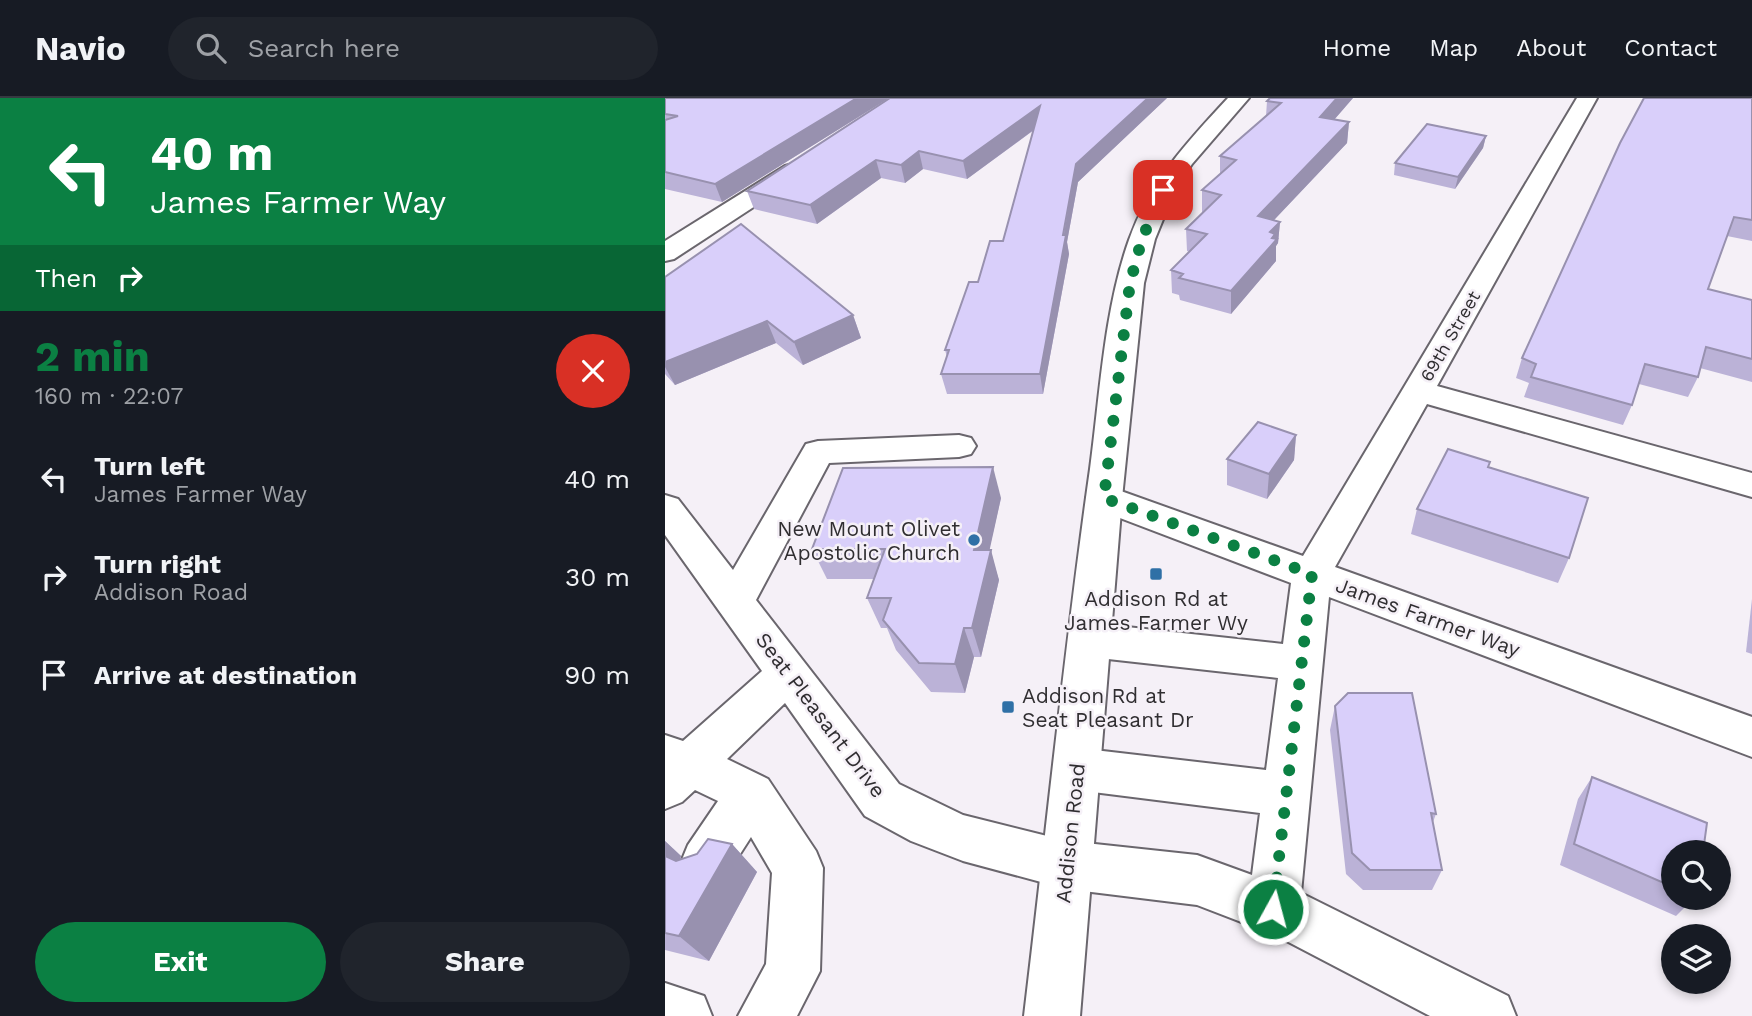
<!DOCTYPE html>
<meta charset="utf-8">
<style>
:root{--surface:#171b24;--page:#20242c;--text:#f1f3f6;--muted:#9ea1a6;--line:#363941;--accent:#0b8043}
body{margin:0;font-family:"Work Sans",sans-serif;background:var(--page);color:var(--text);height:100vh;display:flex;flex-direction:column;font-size:26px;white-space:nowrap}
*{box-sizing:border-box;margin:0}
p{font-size:23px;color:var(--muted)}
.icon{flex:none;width:38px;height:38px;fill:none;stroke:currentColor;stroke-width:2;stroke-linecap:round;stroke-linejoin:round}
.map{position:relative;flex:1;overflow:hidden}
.sheet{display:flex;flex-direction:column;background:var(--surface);width:665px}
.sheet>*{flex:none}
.top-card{background:#0b8043;color:#fff;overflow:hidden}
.fabs{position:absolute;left:996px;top:742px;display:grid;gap:14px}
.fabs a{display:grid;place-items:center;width:70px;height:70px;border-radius:50%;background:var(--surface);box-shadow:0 4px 10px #0003;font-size:35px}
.pin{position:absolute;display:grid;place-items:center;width:60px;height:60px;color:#fff;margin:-30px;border-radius:14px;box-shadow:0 4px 10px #0006}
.me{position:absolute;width:77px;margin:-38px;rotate:7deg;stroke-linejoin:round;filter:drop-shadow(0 0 5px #0008)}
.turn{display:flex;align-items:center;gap:24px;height:147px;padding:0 35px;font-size:32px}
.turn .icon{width:91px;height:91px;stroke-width:2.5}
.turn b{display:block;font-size:49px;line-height:60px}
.then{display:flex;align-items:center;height:66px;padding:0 35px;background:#0003;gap:14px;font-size:26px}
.round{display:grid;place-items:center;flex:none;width:74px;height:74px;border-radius:37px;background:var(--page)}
.summary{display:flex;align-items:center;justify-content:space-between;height:119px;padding:0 35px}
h1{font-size:42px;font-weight:700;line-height:52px;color:var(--accent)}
.button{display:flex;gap:14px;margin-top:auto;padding:14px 35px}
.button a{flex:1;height:80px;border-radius:42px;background:var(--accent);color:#fff;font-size:28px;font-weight:700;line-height:80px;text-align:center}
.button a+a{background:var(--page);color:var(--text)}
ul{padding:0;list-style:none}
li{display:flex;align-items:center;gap:21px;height:98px;padding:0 35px}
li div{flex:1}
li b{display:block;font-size:26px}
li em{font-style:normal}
header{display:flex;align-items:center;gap:42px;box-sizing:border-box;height:98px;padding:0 35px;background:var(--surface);border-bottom:2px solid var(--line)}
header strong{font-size:33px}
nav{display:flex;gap:38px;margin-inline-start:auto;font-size:24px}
.search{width:490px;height:63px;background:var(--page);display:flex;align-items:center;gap:18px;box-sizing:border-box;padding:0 24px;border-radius:38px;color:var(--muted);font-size:26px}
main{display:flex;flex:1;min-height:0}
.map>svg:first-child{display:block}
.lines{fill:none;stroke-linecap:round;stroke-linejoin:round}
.minor-casing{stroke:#6a666d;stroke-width:4}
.major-casing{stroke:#6a666d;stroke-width:4}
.minor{fill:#fff;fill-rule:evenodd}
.major{fill:#fff;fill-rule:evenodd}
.wall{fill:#bbb2d7}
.shaded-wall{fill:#9891af}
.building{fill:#d9cffa;stroke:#9891af;stroke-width:2}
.route{stroke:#0b8043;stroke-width:12;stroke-dasharray:0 21.6}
.poi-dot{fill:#2f70a6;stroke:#f5f0f7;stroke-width:2.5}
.labels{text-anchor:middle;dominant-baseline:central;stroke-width:5;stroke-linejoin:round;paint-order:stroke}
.far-street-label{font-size:18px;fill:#302e31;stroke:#f5f0f7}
.poi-label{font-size:21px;fill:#302e31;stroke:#f5f0f7;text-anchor:end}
.street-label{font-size:21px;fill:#302e31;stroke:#f5f0f7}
</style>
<header>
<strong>Navio</strong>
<div class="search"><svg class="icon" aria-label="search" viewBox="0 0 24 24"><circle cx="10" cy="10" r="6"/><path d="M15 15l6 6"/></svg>Search here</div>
<nav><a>Home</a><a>Map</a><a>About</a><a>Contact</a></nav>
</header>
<main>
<section class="sheet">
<div class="top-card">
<div class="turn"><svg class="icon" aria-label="left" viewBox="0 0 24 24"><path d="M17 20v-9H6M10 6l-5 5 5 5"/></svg><div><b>40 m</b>James Farmer Way</div></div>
<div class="then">Then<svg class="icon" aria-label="right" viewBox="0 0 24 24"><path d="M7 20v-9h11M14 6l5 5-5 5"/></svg></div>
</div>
<div class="summary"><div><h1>2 min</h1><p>160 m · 22:07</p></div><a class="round" style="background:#d93025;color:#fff"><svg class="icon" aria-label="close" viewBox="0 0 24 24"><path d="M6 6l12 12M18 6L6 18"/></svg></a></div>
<ul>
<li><svg class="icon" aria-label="left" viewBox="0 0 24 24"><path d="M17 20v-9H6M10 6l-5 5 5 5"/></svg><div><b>Turn left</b><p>James Farmer Way</p></div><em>40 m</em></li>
<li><svg class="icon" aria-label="right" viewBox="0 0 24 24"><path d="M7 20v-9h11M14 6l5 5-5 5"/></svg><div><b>Turn right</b><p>Addison Road</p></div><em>30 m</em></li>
<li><svg class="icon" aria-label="arrive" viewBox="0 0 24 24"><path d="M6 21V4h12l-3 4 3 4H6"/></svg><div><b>Arrive at destination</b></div><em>90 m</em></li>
</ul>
<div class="button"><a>Exit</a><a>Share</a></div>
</section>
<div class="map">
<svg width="1087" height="918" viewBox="0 0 1087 918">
<rect width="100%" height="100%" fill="#f5f0f7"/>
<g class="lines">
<!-- minor casing -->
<g class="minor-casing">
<g id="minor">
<path d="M912,0H932L772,288L1087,375V399L762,306L670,469L1087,619V659L664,499L636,795L843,898L851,918H765L610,837L532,807L402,791L298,763L246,743L200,718L120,605L62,661L103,681L151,753L158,770L155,873L132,918H73L101,866L107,775L86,739L59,781L41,788L23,781L16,764L23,747L53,703L30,692L17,704L0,711V637L18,643L97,573L0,437V397L13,401L68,472L141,346L153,343L294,337L306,340L311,348L306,356L294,359L164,365L91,502L234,686L298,717L402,743L532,757L587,777L595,715L412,692L396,686L389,671L396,656L412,650L601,672L613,580L425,559L410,554L404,542L410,530L425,525L618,546L626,485L426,409L421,400L426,391L439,387L638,458Z"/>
<path d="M128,66L136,68L140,73L136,78L9,161L0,163V143L120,68Z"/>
<path d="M0,885L39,898L47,918H0Z"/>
</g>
</g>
<!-- major casing -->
<g class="major-casing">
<path id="major" d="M563,0H584L527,66L510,92L490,141L479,185L457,400L415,918H359C381,736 399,553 425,371C435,297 439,212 464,142C484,85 522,44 563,0Z"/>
</g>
<!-- minor -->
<use href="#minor" class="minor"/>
<!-- major -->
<use href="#major" class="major"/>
</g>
<!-- wall -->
<g class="wall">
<path d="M0,0H224L57,104L0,91Z"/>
<path d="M225,0H502L413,84L402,144L404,156L378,296H282L276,276L282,259L280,252L313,184L338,143L369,32L302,81L258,71L240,85L216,80L152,126L89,111L82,93Z"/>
<path d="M605,0H688L669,22L684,24L682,45L609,122L615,124L613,145L611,148V163L566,216L515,202L514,197L507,195L506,172L525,154L522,153L521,131L538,114H537V92L555,76V58L601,18L602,3Z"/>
<path d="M1087,0V143L1062,138L1043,191L1087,202V284L1035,270L1033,279L1023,299L974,286L967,307L958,327L859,299L864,285L851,280L857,260Z"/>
<path d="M821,38L818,50L790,91L729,77L730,65Z"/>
<path d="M0,179L188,217L196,240L138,267L111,245L10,287L0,276Z"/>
<path d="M631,337L629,362L602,401L562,387V361Z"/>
<path d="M823,369L904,460L893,485L746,436L752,411Z"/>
<path d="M336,400L324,452L334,482L316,559H309L300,595L266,594L231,552L222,530H216L202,500L209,481H162L147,451Z"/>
<path d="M1087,501V556L1081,554Z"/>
<path d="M670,608L771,716L768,724L777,772L767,792H698L681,776L665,632Z"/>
<path d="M927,679L1008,754V800H1029L1011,818L895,767L913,701Z"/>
<path d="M0,743L16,758L15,762L67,746L92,774L44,863L0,852Z"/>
</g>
<!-- shaded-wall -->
<g class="shaded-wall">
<path d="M192,0H224L57,104L50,86Z"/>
<path d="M483,0H502L413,84L402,144L404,156L378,296L375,276L411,66Z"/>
<path d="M672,0H688L654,39L655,19Z"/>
<path d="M375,8L378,25L302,81L298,63Z"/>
<path d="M684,24L682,45L592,140L593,118Z"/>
<path d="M821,38L818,50L790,91L793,79Z"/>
<path d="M254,53L258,71L240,85L236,67Z"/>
<path d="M211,62L216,80L152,126L145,107Z"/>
<path d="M615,124L613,145L611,148V163L566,216V193L605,134Z"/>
<path d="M188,217L196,240L138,267L129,244Z"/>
<path d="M102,223L111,245L10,287L0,269V264Z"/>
<path d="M631,337L629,362L602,401L604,376Z"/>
<path d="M328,369L336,400L318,482L309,452Z"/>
<path d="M326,452L334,482L316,559L307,530Z"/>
<path d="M299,530L309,559L300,595L290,566Z"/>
<path d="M0,743L16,758L14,765L0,763Z"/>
<path d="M67,746L92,774L44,863L14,838Z"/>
</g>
<!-- building -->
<g class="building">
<path d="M0,0H192L50,86L0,74V22L13,18L0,16Z"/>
<path d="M225,0H483L411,66L398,137H401L375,276H276L284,252H280L304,184H313L325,143H338L375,8L298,63L254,53L236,67L211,62L145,107L82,93Z"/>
<path d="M605,0H672L655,19L684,24L593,118L615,124L605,134L610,136L607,140L612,141L566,193L514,180L518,176L506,172L542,136L521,131L556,97L537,92L571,62L555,58L616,5L602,3Z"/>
<path d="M979,0H1087V122L1069,119L1043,191L1087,202V261L1041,249L1033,279L980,266L967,307L866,279L871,266L857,260L955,45Z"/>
<path d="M762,26L821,38L793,79L730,65Z"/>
<path d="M76,126L188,217L129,244L102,223L0,264V179Z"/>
<path d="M593,324L631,337L604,376L562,361Z"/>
<path d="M783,351L825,364L823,369L923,400L904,460L752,411Z"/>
<path d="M328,369L309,452H326L307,530H299L290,566L254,565L218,522L226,500H202L220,451H147L178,370Z"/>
<path d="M683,595H747L771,716L766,715L777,772H705L687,755L670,608Z"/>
<path d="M927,679L1042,725L1038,754H1008V789L909,746Z"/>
<path d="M43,741L67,746L14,838L0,835V758L11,763L32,756Z"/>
</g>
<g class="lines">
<!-- route -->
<path class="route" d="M498,92L477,141L465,185L439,400L647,476L608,811"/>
</g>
<!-- markers -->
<g class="poi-dot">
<circle cx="309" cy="442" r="7"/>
<rect x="484" y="469" width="14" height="14" rx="3.5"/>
<rect x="336" y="602" width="14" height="14" rx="3.5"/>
</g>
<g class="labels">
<!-- far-street labels -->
<g class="far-street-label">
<text transform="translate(785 238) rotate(-60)">69th Street</text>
</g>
<!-- poi labels -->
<g class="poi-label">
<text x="295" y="430">New Mount Olivet<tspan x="295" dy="24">Apostolic Church</tspan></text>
<text x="491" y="500" text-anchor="middle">Addison Rd at<tspan x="491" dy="24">James Farmer Wy</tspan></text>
<text x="357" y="597" text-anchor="start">Addison Rd at<tspan x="357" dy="24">Seat Pleasant Dr</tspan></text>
</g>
<!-- street labels -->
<g class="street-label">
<text transform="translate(763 519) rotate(20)">James Farmer Way</text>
<text transform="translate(156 617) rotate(53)">Seat Pleasant Drive</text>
<text transform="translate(405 735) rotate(-84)">Addison Road</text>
</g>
</g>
</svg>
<div class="fabs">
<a><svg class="icon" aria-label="search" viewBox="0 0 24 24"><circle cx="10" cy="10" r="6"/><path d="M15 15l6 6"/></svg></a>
<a><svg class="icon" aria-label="layers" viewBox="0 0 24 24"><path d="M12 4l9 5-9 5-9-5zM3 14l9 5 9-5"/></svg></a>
</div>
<div class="pin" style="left:498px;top:92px;background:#d93025"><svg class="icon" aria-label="arrive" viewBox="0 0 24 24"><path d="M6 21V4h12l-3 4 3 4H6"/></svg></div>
<svg class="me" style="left:608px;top:811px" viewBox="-20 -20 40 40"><circle r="17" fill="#0b8043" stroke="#fff" stroke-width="3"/><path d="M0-11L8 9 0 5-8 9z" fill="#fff"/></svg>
</div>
</main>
